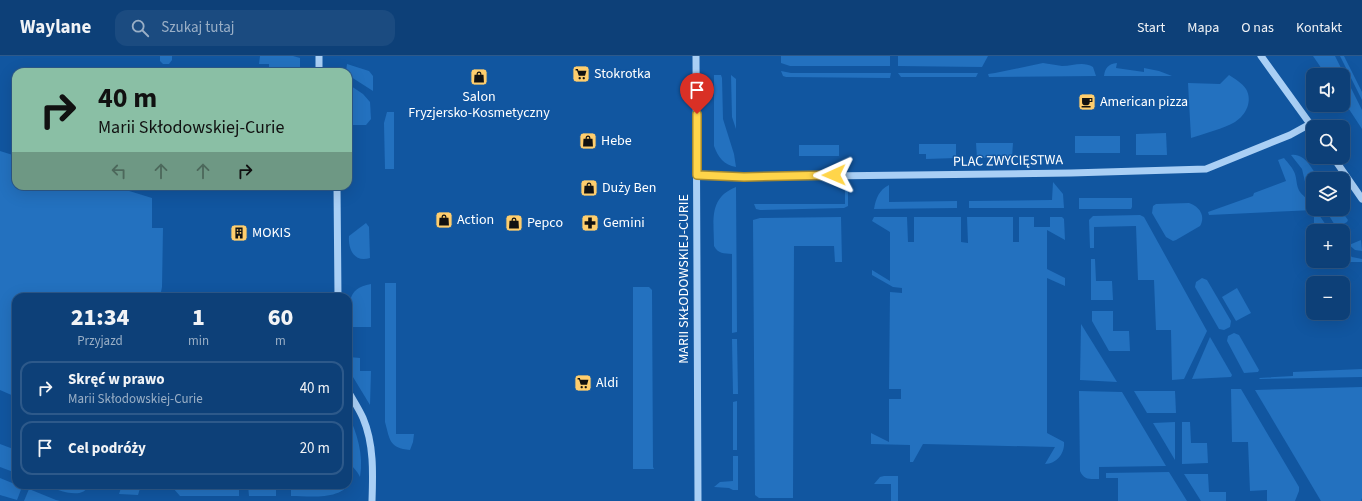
<!DOCTYPE html>
<html lang="pl">
<meta charset="utf-8">
<style>
:root{--surface:#0d4078;--page:#1b4b80;--text:#f1f3f6;--muted:#9aafc6;--line:#2d598a}
body{margin:0;font-family:"Source Sans 3",sans-serif;background:var(--page);color:var(--text);height:100vh;display:flex;flex-direction:column;font-size:15px;white-space:nowrap}
*{box-sizing:border-box;margin:0}
p{font-size:13px;color:var(--muted)}
.icon{flex:none;width:22px;height:22px;fill:none;stroke:currentColor;stroke-width:2;stroke-linecap:round;stroke-linejoin:round}
.map{position:relative;flex:1;overflow:hidden}
.sheet{position:absolute;left:12px;top:237px;width:340px;height:196px;display:flex;flex-direction:column;background:var(--surface);border-radius:12px;box-shadow:0 4px 16px #0002,0 0 0 1px var(--line)}
.sheet>*{flex:none}
.hud{position:absolute;left:12px;top:12px;width:340px;height:122px;border-radius:12px;box-shadow:0 4px 16px #0002,0 0 0 1px var(--line);background:#8abfa5;color:#111;overflow:hidden}
.controls{position:absolute;left:1306px;top:12px;display:grid;gap:8px}
.controls a{display:grid;place-items:center;width:44px;height:44px;border-radius:8px;background:var(--surface);box-shadow:0 4px 16px #0002,0 0 0 1px var(--line);font-size:20px}
.pin{position:absolute;display:grid;place-items:center;width:34px;height:34px;color:#fff;margin:-41px -17px;border-radius:50% 50% 50% 0;rotate:-45deg;box-shadow:0 0 4px #0007}
.pin .icon{rotate:45deg}
.me{position:absolute;width:44px;margin:-22px;rotate:269deg;stroke-linejoin:round;filter:drop-shadow(0 0 3px #0008)}
.turn{display:flex;align-items:center;gap:14px;height:84px;padding:0 20px;font-size:18px}
.turn .icon{width:52px;height:52px;stroke-width:2.5}
.turn b{display:block;font-size:28px;line-height:34px}
.lanes{display:flex;align-items:center;height:38px;padding:0 20px;background:#0003;justify-content:center;gap:20px;direction:ltr}
.lanes .off{opacity:.35}
.eta{display:flex;justify-content:space-evenly;align-items:center;height:68px;text-align:center}
.eta b{font-size:24px;font-weight:800;line-height:28px}
ul{padding:0;list-style:none}
li{display:flex;align-items:center;gap:12px;height:54px;margin:0 8px 6px;padding:0 12px;border:2px solid var(--line);border-radius:12px}
li div{flex:1}
li b{display:block;font-size:15px}
li em{font-style:normal}
header{display:flex;align-items:center;gap:24px;box-sizing:border-box;height:56px;padding:0 20px;background:var(--surface);border-bottom:1px solid var(--line)}
header strong{font-size:19px}
nav{display:flex;gap:22px;margin-inline-start:auto;font-size:14px}
.search{width:280px;height:36px;background:var(--page);display:flex;align-items:center;gap:10px;box-sizing:border-box;padding:0 14px;border-radius:12px;color:var(--muted);font-size:15px}
.map>svg:first-child{display:block}
.green{fill:#2371bf}
.lines{fill:none;stroke-linecap:round;stroke-linejoin:round}
.minor{stroke:#a9cff5;stroke-width:7}
.route-casing{stroke:#a68a30;stroke-width:10}
.route{stroke:#ffd54a;stroke-width:7}
.labels{text-anchor:middle;dominant-baseline:central;stroke-width:3;stroke-linejoin:round;paint-order:stroke}
.poi-label{font-size:14px;fill:#fff;stroke:#1156a0;text-anchor:start}
.street-label{font-size:14px;fill:#fff;stroke:#1156a0}
</style>
<header>
<strong>Waylane</strong>
<div class="search"><svg class="icon" aria-label="search" viewBox="0 0 24 24"><circle cx="10" cy="10" r="6"/><path d="M15 15l6 6"/></svg>Szukaj tutaj</div>
<nav><a>Start</a><a>Mapa</a><a>O nas</a><a>Kontakt</a></nav>
</header>
<div class="map">
<svg width="1362" height="445" viewBox="0 0 1362 445">
<rect width="100%" height="100%" fill="#1156a0"/>
<!-- green -->
<g class="green">
<path d="M160,0H172V4L169,8H163L160,5Z"/>
<path d="M260,0H293L300,2V16H269V8H259Z"/>
<path d="M781,0H890V10H790L781,7Z"/>
<path d="M898,0H988L982,11L898,10Z"/>
<path d="M1313,0H1335L1362,54V73L1343,44V19H1326Z"/>
<path d="M1340,0H1344L1362,36V44Z"/>
<path d="M1043,7C1049,8 1056,9 1062,10C1073,10 1083,5 1093,11L1096,20L989,21L988,18L995,17Z"/>
<path d="M1117,7L1116,12L1144,16V12L1159,15L1172,20H1104C1105,12 1108,8 1117,7Z"/>
<path d="M347,8L369,15L373,20V35L348,19V16H346Z"/>
<path d="M781,15L791,17H891L890,22L786,21L783,20Z"/>
<path d="M898,17H978L976,21H901Z"/>
<path d="M714,19H721L722,22L723,63L734,98L736,111C724,109 718,101 714,90Z"/>
<path d="M731,19L736,23V73L732,61Z"/>
<path d="M1229,19C1235,23 1242,27 1246,33C1253,45 1246,59 1235,66C1225,72 1203,78 1191,82L1188,27L1220,28Z"/>
<path d="M348,28L363,38L370,46L371,63L366,69H348Z"/>
<path d="M387,56H394V113H385L384,67Z"/>
<path d="M1166,77L1167,99H1136V78Z"/>
<rect x="1075" y="80" width="45" height="17"/>
<path d="M976,87H1013L1012,101L977,102Z"/>
<path d="M919,88H956V102L926,103V98H919Z"/>
<rect x="799" y="89" width="40" height="11"/>
<path d="M0,95L16,100V130H113L152,142V172H163L162,231L160,241H16V341L0,334Z"/>
<path d="M1291,99C1305,97 1312,113 1319,123H1313V138L1306,130L1302,113Z"/>
<path d="M1284,102C1288,107 1293,112 1295,118C1297,124 1296,130 1300,136C1304,141 1312,146 1313,153H1315L1328,172H1317L1314,169V154L1209,159L1208,156L1253,140L1254,137L1286,125L1278,104Z"/>
<path d="M1053,126L1063,138L1064,152H969V145L1052,144Z"/>
<path d="M889,129V146L957,145V152L874,153C876,142 879,134 889,129Z"/>
<path d="M845,130L848,134V150L844,152L760,154L756,153L754,148H845Z"/>
<path d="M736,131L737,276L732,277V198C724,197 718,198 714,190C714,165 708,142 736,131Z"/>
<path d="M1079,142H1132V151L1131,153H1079Z"/>
<path d="M1189,147C1199,150 1206,160 1200,170L1176,184L1173,185L1166,181L1152,157L1153,150L1156,148Z"/>
<path d="M1325,153H1340L1348,164L1347,166L1338,171H1336Z"/>
<path d="M1140,159L1144,161L1207,275L1184,323L1172,324L1171,274H1156L1154,224H1138L1136,170L1094,171V192H1090L1089,164L1093,160Z"/>
<path d="M841,161L842,206H835L834,190H794L793,442H759L755,439L753,164L760,162Z"/>
<path d="M874,161H907L908,186H914V161H961V186L968,187L967,161H1013V186H1019V161H1034V171H1050V161H1062L1064,163L1065,184L1047,174V213L1065,222V230L1047,222V377L1064,386C1065,397 1057,408 1045,408L1055,391L923,388L913,406H910V389L871,388V377L889,386V343H901V333H889L890,236L902,237V232L893,231L872,219V214L890,225V176L872,165Z"/>
<path d="M366,167L369,171L370,202C354,207 348,193 349,180Z"/>
<path d="M1361,184L1362,195L1355,194L1349,189Z"/>
<path d="M1343,194L1352,201L1362,203V206H1338L1343,205Z"/>
<path d="M1091,203H1095L1096,225H1112L1113,244H1091Z"/>
<path d="M1202,222L1207,224L1231,265L1230,271L1224,274L1219,273L1195,231L1196,226Z"/>
<path d="M385,227H396V378H414L413,386L410,394C389,392 390,384 385,366Z"/>
<path d="M371,228V271H349C350,250 345,232 371,228Z"/>
<path d="M633,231H649L652,234L653,411L654,413H633Z"/>
<path d="M1237,232L1251,257L1236,265L1222,241Z"/>
<path d="M1092,255H1113V275H1129L1130,295H1109L1092,265Z"/>
<path d="M1081,268L1117,326L1080,324Z"/>
<path d="M1234,277L1239,279L1259,314L1258,316L1244,317L1227,285L1228,280Z"/>
<path d="M1210,281L1232,319L1231,321L1192,323Z"/>
<path d="M732,283H737L738,338H733Z"/>
<path d="M349,301L360,302V315H371L370,349L353,321Z"/>
<path d="M1362,313V321L1260,323L1259,322L1293,320V316Z"/>
<path d="M1362,331V442L1361,445H1321L1255,334Z"/>
<path d="M1231,333H1241L1299,431V435L1295,445H1267V434L1250,435L1248,386H1232Z"/>
<path d="M1079,335L1122,336L1166,410L1099,411V423C1089,423 1084,424 1080,415Z"/>
<path d="M1134,335H1175L1176,357H1147Z"/>
<path d="M737,345V394H733V346Z"/>
<path d="M348,358C357,377 364,399 360,421C357,414 351,410 348,404Z"/>
<path d="M1175,366V404L1153,367Z"/>
<path d="M1182,366H1190L1191,387H1207L1208,407L1182,408Z"/>
<path d="M0,388L16,394V417L0,411Z"/>
<path d="M733,400H738V434H733L729,432L714,431L720,426L733,425Z"/>
<path d="M1169,416L1187,445H1118V422H1106V417Z"/>
<path d="M348,417L351,424C343,445 310,440 291,440V431H276V440H249L248,429H348Z"/>
<path d="M1184,418H1208L1209,436H1226V445H1201Z"/>
<path d="M884,420H898V445H891V428H874L880,421Z"/>
<path d="M0,422L22,431L17,444L0,439Z"/>
<path d="M45,429H89C83,445 57,434 45,429Z"/>
<path d="M122,429H141L138,439L119,438Z"/>
<path d="M172,429H239V440H180L173,432Z"/>
<path d="M29,433L56,444L60,445H24Z"/>
</g>
<g class="lines">
<!-- minor -->
<g class="minor">
<path d="M319,0V16"/>
<path d="M696,0L698,445"/>
<path d="M1261,0L1313,72"/>
<path d="M1333,101L1362,143"/>
<path d="M697,119L744,121L1071,117L1206,113L1290,79L1310,68"/>
<path d="M337,130L338,241"/>
<path d="M348,335C353,344 359,353 363,362C374,388 373,417 372,445"/>
</g>
</g>
<g class="lines">
<!-- route casing -->
<g class="route-casing">
<path id="route" d="M697,58V119L744,121L834,119"/>
</g>
<!-- route -->
<use href="#route" class="route"/>
</g>
<!-- icons -->
<defs>
<g id="supermarket-square" transform="scale(0.9)"><rect x="-9" y="-9" width="18" height="18" rx="4" fill="#ffce6d" stroke="#1156a0"/><path d="M-6-5.5h2.5l.6 2H6L4.5 2H-2.5L-4.4-4H-6ZM-1.5 3.2a1.3 1.3 0 1 0 .1 0ZM3 3.2a1.3 1.3 0 1 0 .1 0Z" fill="#111"/></g>
<g id="shop-square" transform="scale(0.9)"><rect x="-9" y="-9" width="18" height="18" rx="4" fill="#ffce6d" stroke="#1156a0"/><path d="M-5-2.5h2.3a2.7 3.5 0 0 1 5.4 0H5L5.5 6h-11ZM-1.5-2.5h3a1.5 2.3 0 0 0-3 0Z" fill="#111"/></g>
<g id="cafe-square" transform="scale(0.9)"><rect x="-9" y="-9" width="18" height="18" rx="4" fill="#ffce6d" stroke="#1156a0"/><path d="M-5.5-4.5H6V0H3Q3 3.5 0 3.5H-2.5Q-5.5 3.5-5.5 0ZM3-3.2v2h1.7v-2ZM-6 4.5H4V6H-6Z" fill="#111"/></g>
<g id="pharmacy-square" transform="scale(0.9)"><rect x="-9" y="-9" width="18" height="18" rx="4" fill="#ffce6d" stroke="#1156a0"/><path d="M-2-6h4v4h4v4h-4v4h-4v-4h-4v-4h4Z" fill="#111"/></g>
<g id="building-square" transform="scale(0.9)"><rect x="-9" y="-9" width="18" height="18" rx="4" fill="#ffce6d" stroke="#1156a0"/><path d="M-4-6H4V6H1V3H-1V6H-4ZM-2.5-4.3h1.7v1.8h-1.7ZM.8-4.3h1.7v1.8H.8ZM-2.5-1h1.7V.8h-1.7ZM.8-1h1.7V.8H.8Z" fill="#111"/></g>
</defs>
<g fill-rule="evenodd">
<use href="#supermarket-square" x="581" y="18"/>
<use href="#shop-square" x="479" y="21"/>
<use href="#cafe-square" x="1087" y="46"/>
<use href="#shop-square" x="588" y="85"/>
<use href="#shop-square" x="589" y="132"/>
<use href="#shop-square" x="444" y="164"/>
<use href="#shop-square" x="514" y="167"/>
<use href="#pharmacy-square" x="590" y="167"/>
<use href="#building-square" x="239" y="177"/>
<use href="#supermarket-square" x="583" y="327"/>
</g>
<g class="labels">
<!-- poi labels -->
<g class="poi-label">
<text x="594" y="18">Stokrotka</text>
<text x="479" y="41" text-anchor="middle">Salon<tspan x="479" dy="16">Fryzjersko-Kosmetyczny</tspan></text>
<text x="1100" y="46">American pizza</text>
<text x="601" y="85">Hebe</text>
<text x="602" y="132">Duży Ben</text>
<text x="457" y="164">Action</text>
<text x="527" y="167">Pepco</text>
<text x="603" y="167">Gemini</text>
<text x="252" y="177">MOKIS</text>
<text x="596" y="327">Aldi</text>
</g>
<!-- street labels -->
<g class="street-label">
<text transform="translate(1008 105) rotate(-1)">PLAC ZWYCIĘSTWA</text>
<text transform="translate(684 223) rotate(-90)">MARII SKŁODOWSKIEJ-CURIE</text>
</g>
</g>
</svg>
<div class="controls">
<a><svg class="icon" aria-label="sound" viewBox="0 0 24 24"><path d="M4 9h4l5-4v14l-5-4H4zM17 9q2 3 0 6"/></svg></a>
<a><svg class="icon" aria-label="search" viewBox="0 0 24 24"><circle cx="10" cy="10" r="6"/><path d="M15 15l6 6"/></svg></a>
<a><svg class="icon" aria-label="layers" viewBox="0 0 24 24"><path d="M12 4l9 5-9 5-9-5zM3 14l9 5 9-5"/></svg></a>
<a>+</a>
<a>−</a>
</div>
<div class="pin" style="left:697px;top:58px;background:#d93025"><svg class="icon" aria-label="arrive" viewBox="0 0 24 24"><path d="M6 21V4h12l-3 4 3 4H6"/></svg></div>
<svg class="me" style="left:834px;top:119px" viewBox="-20 -20 40 40"><path d="M0-17L14 15 0 8-14 15z" fill="#ffd54a" stroke="#fff" stroke-width="4"/></svg>
<div class="hud">
<div class="turn"><svg class="icon" aria-label="right" viewBox="0 0 24 24"><path d="M7 20v-9h11M14 6l5 5-5 5"/></svg><div><b>40 m</b>Marii Skłodowskiej-Curie</div></div>
<div class="lanes"><svg class="icon off" aria-label="left" viewBox="0 0 24 24"><path d="M17 20v-9H6M10 6l-5 5 5 5"/></svg><svg class="icon off" aria-label="ahead" viewBox="0 0 24 24"><path d="M12 20V5M6 11l6-6 6 6"/></svg><svg class="icon off" aria-label="ahead" viewBox="0 0 24 24"><path d="M12 20V5M6 11l6-6 6 6"/></svg><svg class="icon" aria-label="right" viewBox="0 0 24 24"><path d="M7 20v-9h11M14 6l5 5-5 5"/></svg></div>
</div>
<section class="sheet">
<div class="eta">
<div><b>21:34</b><p>Przyjazd</p></div>
<div><b>1</b><p>min</p></div>
<div><b>60</b><p>m</p></div>
</div>
<ul>
<li><svg class="icon" aria-label="right" viewBox="0 0 24 24"><path d="M7 20v-9h11M14 6l5 5-5 5"/></svg><div><b>Skręć w prawo</b><p>Marii Skłodowskiej-Curie</p></div><em>40 m</em></li>
<li><svg class="icon" aria-label="arrive" viewBox="0 0 24 24"><path d="M6 21V4h12l-3 4 3 4H6"/></svg><div><b>Cel podróży</b></div><em>20 m</em></li>
</ul>
</section>
</div>
